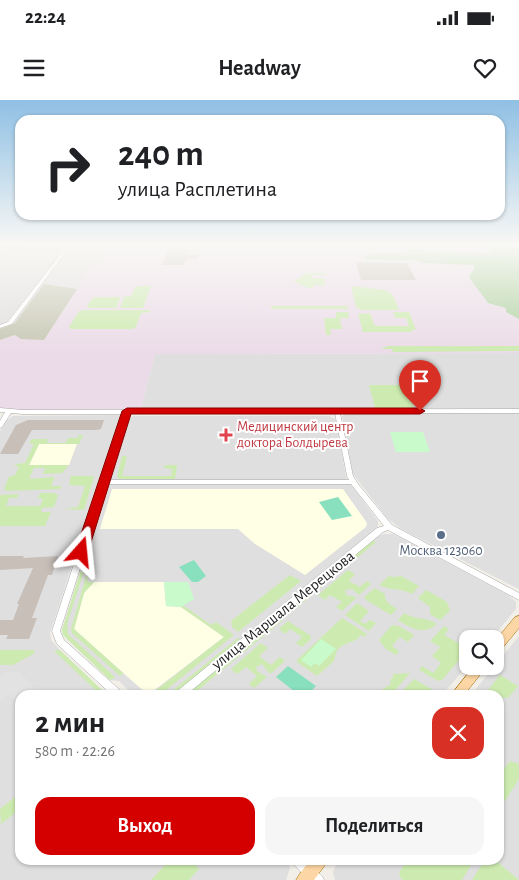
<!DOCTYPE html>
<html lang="ru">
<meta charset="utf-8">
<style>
:root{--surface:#fff;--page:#f6f6f6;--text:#202124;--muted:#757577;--accent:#d40000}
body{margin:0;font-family:"Alegreya Sans",sans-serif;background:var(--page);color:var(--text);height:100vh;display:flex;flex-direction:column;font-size:19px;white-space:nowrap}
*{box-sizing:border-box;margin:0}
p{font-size:16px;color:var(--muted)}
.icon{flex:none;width:28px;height:28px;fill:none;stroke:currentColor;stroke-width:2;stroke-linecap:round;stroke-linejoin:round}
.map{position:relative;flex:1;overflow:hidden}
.side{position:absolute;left:15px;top:590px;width:489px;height:175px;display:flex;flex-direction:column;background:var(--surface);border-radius:15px;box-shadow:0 1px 4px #0004}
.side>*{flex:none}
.guide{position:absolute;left:15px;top:15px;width:490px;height:105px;border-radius:15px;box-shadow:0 1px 4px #0004;background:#fff;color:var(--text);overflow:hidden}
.buttons{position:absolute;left:459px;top:530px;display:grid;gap:10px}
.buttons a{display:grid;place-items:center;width:45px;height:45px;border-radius:10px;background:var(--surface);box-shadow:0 1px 4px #0004;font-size:25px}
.pin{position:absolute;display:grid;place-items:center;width:42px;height:42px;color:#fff;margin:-51px -21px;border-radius:50% 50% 50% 0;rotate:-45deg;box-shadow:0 0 5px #0007}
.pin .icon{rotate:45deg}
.me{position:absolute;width:55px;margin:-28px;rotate:18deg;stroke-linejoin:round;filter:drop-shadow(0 0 4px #0008)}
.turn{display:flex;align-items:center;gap:18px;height:105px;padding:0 20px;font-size:22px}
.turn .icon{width:65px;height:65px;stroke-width:2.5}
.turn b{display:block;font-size:35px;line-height:42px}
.round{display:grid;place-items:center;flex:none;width:52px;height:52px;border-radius:15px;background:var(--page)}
.overview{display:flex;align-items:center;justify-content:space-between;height:85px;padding:0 20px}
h1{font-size:30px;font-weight:700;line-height:38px}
.button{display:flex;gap:10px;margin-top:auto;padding:10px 20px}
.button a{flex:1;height:58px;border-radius:15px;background:var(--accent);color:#fff;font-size:20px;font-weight:700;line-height:58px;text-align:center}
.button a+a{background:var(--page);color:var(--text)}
.status{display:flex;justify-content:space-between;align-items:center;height:35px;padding:0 25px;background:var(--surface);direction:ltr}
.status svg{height:14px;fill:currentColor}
header{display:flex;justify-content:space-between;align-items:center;height:65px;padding:0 20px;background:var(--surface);font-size:22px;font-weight:700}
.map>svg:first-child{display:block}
.residential{fill:#e0dfdf}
.industrial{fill:#ebdbe8}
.education{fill:#ffffe5}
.construction{fill:#c7c7b4}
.grass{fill:#cdebb0}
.forest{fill:#add19e}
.park{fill:#c8facc}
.pitch{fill:#88e0be}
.parking{fill:#e2e2e2}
.building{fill:#c7bfb8}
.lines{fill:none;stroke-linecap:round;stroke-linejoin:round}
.minor-casing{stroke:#a9a9a9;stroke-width:1}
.major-casing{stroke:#a06b00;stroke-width:1}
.minor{fill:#fff;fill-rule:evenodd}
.major{fill:#fcd6a4;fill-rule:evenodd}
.rail-casing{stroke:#707070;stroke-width:2.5}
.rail{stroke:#fff;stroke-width:1;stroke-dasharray:3;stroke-linecap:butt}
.route{fill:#d40000;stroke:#8a0000}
.health-dot{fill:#e0444e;stroke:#fff;stroke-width:2}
.service-dot{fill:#5c6f8a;stroke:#fff;stroke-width:2}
.labels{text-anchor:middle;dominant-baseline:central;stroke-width:4;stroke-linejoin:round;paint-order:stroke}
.health-label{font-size:14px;fill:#be3a42;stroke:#fff;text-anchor:start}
.service-label{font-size:14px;fill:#4e5e75;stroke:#fff}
.near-street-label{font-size:16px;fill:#222;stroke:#fff}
</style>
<div class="status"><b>22:24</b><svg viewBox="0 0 49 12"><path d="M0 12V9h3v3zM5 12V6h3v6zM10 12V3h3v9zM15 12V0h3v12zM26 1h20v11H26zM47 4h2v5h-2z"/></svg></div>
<header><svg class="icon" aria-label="menu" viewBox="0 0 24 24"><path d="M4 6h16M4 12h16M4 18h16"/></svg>Headway<svg class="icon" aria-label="heart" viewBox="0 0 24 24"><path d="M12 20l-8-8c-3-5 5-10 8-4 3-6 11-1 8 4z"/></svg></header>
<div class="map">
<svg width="519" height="780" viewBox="0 0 519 780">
<rect width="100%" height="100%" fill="#f2efe9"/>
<!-- residential -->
<g class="residential">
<path d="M0,144H20L9,149L59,151L65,144H106L103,150H108L100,165L90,167L77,189L44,184L15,223L0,229Z"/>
<path d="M519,253V309H141L155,254Z"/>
<path d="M349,313H519V489L401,429L387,418L353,374L342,316Z"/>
<path d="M119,315L121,316L50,533L51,540L61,551L107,595H20V760H287L290,768L286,780H0V331L6,321L13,316Z"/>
<path d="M133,316H329L333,318L336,320L346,378L378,421V425L377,428L173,595H133L119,581L110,580L67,539L62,530L127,320Z"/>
<path d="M384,434H393L401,438L507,494L516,502V509L491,539H468L467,566L442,595H185L378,436Z"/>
<path d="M519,536V780H335L333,772L338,760H499V595H471Z"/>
</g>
<!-- industrial -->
<path class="industrial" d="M106,144H519V253L155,254L141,309L17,310L0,308V240L15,235L44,240L90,167L100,165L107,151L102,150Z"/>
<!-- education -->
<g class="education">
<path d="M39,344H77L69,365H29Z"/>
<path d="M112,389H343L367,423L366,427L305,475L255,444L238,429H100Z"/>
<path d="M94,482H164L166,506L181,507L224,537L148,595L74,529L84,493Z"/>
</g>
<!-- construction -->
<g class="construction">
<path d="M20,144H65L59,151L7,150Z"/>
<path d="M44,184L77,189L44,240L21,239L15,235L0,240V229L15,223Z"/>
</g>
<!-- grass -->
<g class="grass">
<path d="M307,173H326L327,175H312L313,178H324L325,185H313V189L303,186L294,181Z"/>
<path d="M136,186H151L143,208H120L124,197L131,196Z"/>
<path d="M351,186L385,190L393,195L399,210H361L356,207Z"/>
<path d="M94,197H121L116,208H89L87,205Z"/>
<path d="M271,206H347L348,209H275L271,208Z"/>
<path d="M83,210H150V212L141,213L136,227L132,229H71L69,227L79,211Z"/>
<path d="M336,212H348L349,218H340L341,223L338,224L342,225V229H330L331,235H326L324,218H336Z"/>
<path d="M393,212H409L416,230H411L412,232H363L358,214L370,213L375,226H409L406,218H395Z"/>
<path d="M388,246H519V251L393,252L392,249H381Z"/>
<path d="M369,285H406L414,308H375Z"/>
<path d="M79,335H83L79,344H39L29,365H69L62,373L43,374L45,368H34L29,379L55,377L51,386H62L60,389L7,391L4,389L9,377L15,375L19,367L15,366L16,364L25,363L34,344L29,343L32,339H48L47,343H66L68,338H78Z"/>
<path d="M122,356H127L122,376H171L172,369L164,368L165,365H177L175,379H119L117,377Z"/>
<path d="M71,376H94L84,410L64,409L78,407L85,386L69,385Z"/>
<path d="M40,393H54L58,395L54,407L42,408L41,412H51L45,426H0V395L19,394L17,398H9L6,406H40L43,399L38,398Z"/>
<path d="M373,440L376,442L289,514L286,512Z"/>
<path d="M348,470L355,474L349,481L360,487L367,481L371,484L359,495L352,489L345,490L346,495L357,497L342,511L336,507L342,502L330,495L325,500L318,495Z"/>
<path d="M84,471L67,524L68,534L115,577L110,580L63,535L62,530L80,473Z"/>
<path d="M290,475L301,481L238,532L232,527L231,521Z"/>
<path d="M86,476H88L87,482H94L84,493L74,529L123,573L120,576L72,533L71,529Z"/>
<path d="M389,476L394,477L401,476L419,486L412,494C399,487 391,491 379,485Z"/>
<path d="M375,488L385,494C384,502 391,505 397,509L391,515L366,500L364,497Z"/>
<path d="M426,490L447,502L450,511L440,520L430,514V507L418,498Z"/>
<path d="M357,503L369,511L360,521L365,524L370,520L376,523L369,531L345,515Z"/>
<path d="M184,506L211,525L216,522L234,535L160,595H150L224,537L181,507Z"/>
<path d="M404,513C416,520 426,517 437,524C424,536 410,528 398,520Z"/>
<path d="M281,517L284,519L192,595H185Z"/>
<path d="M342,518L367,534L364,537L361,535L356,540L343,545L337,550L334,561L317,576L297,562V560Z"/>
<path d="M288,521L311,536V539L302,547L296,543L302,537L290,529L285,534L279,529Z"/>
<path d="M392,525L399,526L414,535L408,542L400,537L392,546L399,551L396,555L386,549L379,540Z"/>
<path d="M444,526L449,529L444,535L458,543L464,537L467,539V551L442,580L438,581L419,570L422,566L433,573L441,563L432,556L440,547L430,541Z"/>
<path d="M238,538L240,540L173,595H167Z"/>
<path d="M261,543L268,548L259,556L271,565L280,557L285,561L270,574L262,564L256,567L257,571L267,577L254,588L249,584L257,576L246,567L237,574L231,569Z"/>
<path d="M0,550H33L35,553L13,565H0Z"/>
<path d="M57,550L61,551L107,595H101L54,551Z"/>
<path d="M410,573L391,595H377L376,590L380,591L391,584L390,580L394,576L392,574Z"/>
<path d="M500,575L518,586L508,598L499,597V595H484Z"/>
<path d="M414,579L433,590L429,595H398Z"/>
<path d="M510,661L519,664V679L505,701L499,697V675Z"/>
<path d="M20,693V709L1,724L0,709Z"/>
<path d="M163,760H191L199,769L189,780H151L166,764Z"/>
<path d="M408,760H465L471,765L462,780H403L400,777L399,772Z"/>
<path d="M485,760H495L519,780H472Z"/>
</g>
<!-- forest -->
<path class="forest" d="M486,144H519V219L506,212V208L488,203L469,177L475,167L473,165L424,163L414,160H367L364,157L374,153H407L406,149L446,152L492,153Z"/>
<!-- park -->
<g class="park">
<path d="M390,332H423L430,352H396Z"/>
<path d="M164,482H188L194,499L181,507L166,506Z"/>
<path d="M321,539L336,549L319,566L315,563L311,567L301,560Z"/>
</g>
<!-- pitch -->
<g class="pitch">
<path d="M338,397L352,416L332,420L319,402Z"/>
<path d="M194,460L206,476L198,482H192L179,467Z"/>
<path d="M288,566L316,586L307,595H299L276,577Z"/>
</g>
<!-- parking -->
<path class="parking" d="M7,572H20L41,595H20V606L10,595L0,601V577Z"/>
<!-- building -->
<g class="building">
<path d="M168,149H189L187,154H199L198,159H186L184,165H162Z"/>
<path d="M356,162L407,163L416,180H361Z"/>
<path d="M28,320H104L101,329L96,330H32L18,354H0L16,325Z"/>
<path d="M0,456H24L23,458L58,456L52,475H48L32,518H37L29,539H6L8,535H0V520H13L19,504H17L33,468L0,470Z"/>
</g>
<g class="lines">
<!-- minor casing -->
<g class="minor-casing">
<g id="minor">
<path d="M62,152L65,153L12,224L0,228V225L8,222Z"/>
<path d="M0,308L23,310L519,309V313H340L353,376L358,384L392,425L519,493V500L388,430L383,432L186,595H174L176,592L377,428L384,426L351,384H107L60,531L64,540L122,592L124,595H112L57,544L52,531L123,314H23L11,313L2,327L0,328V321L5,312H0ZM335,313L347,376L349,380H108L129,314Z"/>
<path d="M291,760H306L322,776L324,780H309L293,764Z"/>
</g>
</g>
<!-- major casing -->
<g class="major-casing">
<g id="major">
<path d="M519,516V528L499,552L495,554V541L515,517Z"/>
<path d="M474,566H487L464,595H451Z"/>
<path d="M310,760H328L325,765L314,780H296L299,775Z"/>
</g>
</g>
<!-- minor -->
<use href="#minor" class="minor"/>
<!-- major -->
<use href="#major" class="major"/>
<!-- rail casing -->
<g class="rail-casing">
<path id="rail" d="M0,147L25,144"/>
</g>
<!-- rail -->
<use href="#rail" class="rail"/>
</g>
<!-- sky -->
<linearGradient id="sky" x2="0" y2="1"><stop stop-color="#8fc0e4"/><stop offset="0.57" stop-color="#f9f8f5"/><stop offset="1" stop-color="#f9f8f5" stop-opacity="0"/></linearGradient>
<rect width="519" height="254" fill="url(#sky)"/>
<!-- route -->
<path class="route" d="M127,308H420L425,311L420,314H131L88,452L86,455H77L75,452L122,311Z"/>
<!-- markers -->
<path class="health-dot" d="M223.5 327.5h5v5h5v5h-5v5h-5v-5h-5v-5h5z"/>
<circle class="service-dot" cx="441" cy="435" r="5"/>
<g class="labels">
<!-- health labels -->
<g class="health-label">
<text x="237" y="327">Медицинский центр<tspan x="237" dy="16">доктора Болдырева</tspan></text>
</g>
<!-- service labels -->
<g class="service-label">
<text x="441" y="451">Москва 123060</text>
</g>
<!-- near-street labels -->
<g class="near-street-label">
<text transform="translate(283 510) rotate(-39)">улица Маршала Мерецкова</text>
</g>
</g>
</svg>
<div class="buttons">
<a><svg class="icon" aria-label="search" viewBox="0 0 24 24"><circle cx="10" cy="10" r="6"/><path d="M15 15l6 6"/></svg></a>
</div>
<div class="pin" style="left:420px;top:311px;background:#d93025"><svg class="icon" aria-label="arrive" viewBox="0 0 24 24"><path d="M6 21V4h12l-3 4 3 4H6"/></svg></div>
<svg class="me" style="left:81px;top:452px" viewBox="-20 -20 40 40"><path d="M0-17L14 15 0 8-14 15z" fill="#d40000" stroke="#fff" stroke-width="4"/></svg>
<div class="guide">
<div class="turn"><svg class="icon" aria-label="right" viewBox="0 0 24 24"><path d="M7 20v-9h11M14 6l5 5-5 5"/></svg><div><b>240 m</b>улица Расплетина</div></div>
</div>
<section class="side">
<div class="overview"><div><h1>2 мин</h1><p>580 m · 22:26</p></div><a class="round" style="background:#d93025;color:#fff"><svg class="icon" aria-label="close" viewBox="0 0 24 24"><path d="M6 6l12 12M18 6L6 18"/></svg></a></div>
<div class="button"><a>Выход</a><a>Поделиться</a></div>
</section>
</div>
